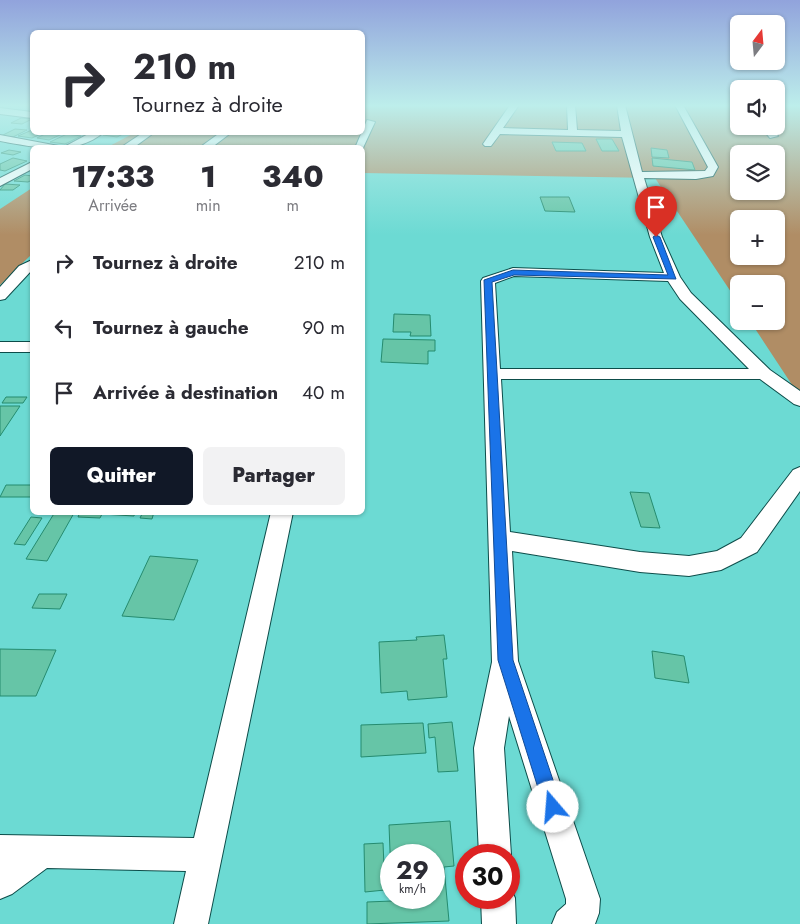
<!DOCTYPE html>
<html lang="fr">
<meta charset="utf-8">
<style>
:root{--surface:#fff;--page:#f2f2f3;--text:#2b2b33;--muted:#7c7c81;--accent:#111827}
body{margin:0;font-family:Jost,sans-serif;background:var(--page);color:var(--text);height:100vh;display:flex;flex-direction:column;font-size:19px;white-space:nowrap}
*{box-sizing:border-box;margin:0}
p{font-size:16px;color:var(--muted)}
.icon{flex:none;width:28px;height:28px;fill:none;stroke:currentColor;stroke-width:2;stroke-linecap:round;stroke-linejoin:round}
.map{position:relative;flex:1;overflow:hidden}
.details{position:absolute;left:30px;top:145px;width:335px;height:370px;display:flex;flex-direction:column;background:var(--surface);border-radius:8px;box-shadow:0 1px 4px #0004}
.details>*{flex:none}
.guide{position:absolute;left:30px;top:30px;width:335px;height:105px;border-radius:8px;box-shadow:0 1px 4px #0004;background:#fff;color:var(--text);overflow:hidden}
.needle{width:32px;rotate:16deg}
.fabs{position:absolute;left:730px;top:15px;display:grid;gap:10px}
.fabs a{display:grid;place-items:center;width:55px;height:55px;border-radius:8px;background:var(--surface);box-shadow:0 1px 4px #0004;font-size:25px}
.speed{position:absolute;left:380px;top:844px;display:flex;gap:10px;font-size:25px;font-weight:700;text-align:center}
.speed>*{display:grid;place-content:center;width:65px;height:65px;border-radius:50%;background:var(--surface);box-shadow:0 1px 4px #0004;line-height:1}
.speed small{font-size:12px;font-weight:400}
.speed .limit{border:8px solid #d22;background:#fff;color:#111}
.pin{position:absolute;display:grid;place-items:center;width:42px;height:42px;color:#fff;margin:-51px -21px;border-radius:50% 50% 50% 0;rotate:-45deg;box-shadow:0 0 5px #0007}
.pin .icon{rotate:45deg}
.me{position:absolute;width:55px;margin:-28px;rotate:342deg;stroke-linejoin:round;filter:drop-shadow(0 0 4px #0008)}
.turn{display:flex;align-items:center;gap:18px;height:105px;padding:0 20px;font-size:22px}
.turn .icon{width:65px;height:65px;stroke-width:2.5}
.turn b{display:block;font-size:35px;line-height:42px}
.eta{display:flex;justify-content:space-evenly;align-items:center;height:85px;text-align:center}
.eta b{font-size:30px;font-weight:800;line-height:35px}
.primary-button{display:flex;gap:10px;margin-top:auto;padding:10px 20px}
.primary-button a{flex:1;height:58px;border-radius:8px;background:var(--accent);color:#fff;font-size:20px;font-weight:800;line-height:58px;text-align:center}
.primary-button a+a{background:var(--page);color:var(--text)}
ul{padding:0;list-style:none}
li{display:flex;align-items:center;gap:15px;height:65px;padding:0 20px}
li div{flex:1}
li b{display:block;font-size:19px}
li em{font-style:normal}
.map>svg:first-child{display:block}
.green{fill:#b08d65;fill-rule:evenodd}
.building{fill:#66c5a7;stroke:#258b6f}
.lines{fill:none;stroke-linecap:round;stroke-linejoin:round}
.minor-casing{stroke:#0d4d4a;stroke-width:2}
.minor{fill:#fff;fill-rule:evenodd}
.route{fill:#1a73e8;stroke:#114b97}
</style>
<div class="map">
<svg width="800" height="924" viewBox="0 0 800 924">
<rect width="100%" height="100%" fill="#6cdad3"/>
<!-- green -->
<g class="green">
<path d="M363,105H739V126H776V105H800V397L750,321H776V284H739V304L655,178L363,173L362,148H106L134,133L362,132ZM739,154H776V191H739ZM739,219H776V256H739Z"/>
<path d="M32,188V254L0,285V209Z"/>
</g>
<!-- building -->
<g class="building">
<path d="M21,118L32,119L22,124L11,123Z"/>
<path d="M15,129L27,130L13,137L1,136Z"/>
<path d="M32,130V132H45L32,138L18,136Z"/>
<path d="M49,132L62,134L49,140L37,138Z"/>
<path d="M108,132H127L117,137L103,135Z"/>
<path d="M67,134L81,136L65,144L50,142Z"/>
<path d="M596,139H612L619,151H602Z"/>
<path d="M552,142L582,143L586,151H556Z"/>
<path d="M651,148L667,150L669,158L652,157Z"/>
<path d="M9,150L21,152L13,155L1,153Z"/>
<path d="M13,158L27,161L5,171L0,170V164Z"/>
<path d="M652,158L692,162L695,170L653,166Z"/>
<path d="M25,175L32,176V180L28,182L14,181Z"/>
<path d="M5,184L20,185L13,190H0Z"/>
<path d="M540,197H569L575,212L545,211Z"/>
<path d="M394,314L430,315L431,336H410L411,332H393Z"/>
<path d="M383,339L435,340V351H428V364L381,362Z"/>
<path d="M6,397H27L23,403H2Z"/>
<path d="M0,406H20L0,436Z"/>
<path d="M6,485H32V497H0Z"/>
<path d="M630,492L649,493L660,528L641,527Z"/>
<path d="M55,512L74,513L47,561L26,559Z"/>
<path d="M80,512H135L134,516L102,514L100,518L78,517Z"/>
<path d="M143,512H154L152,519L140,518Z"/>
<path d="M31,517L42,518L25,545L14,544Z"/>
<path d="M150,556L198,560L174,620L122,616Z"/>
<path d="M39,594H67L60,609L32,608Z"/>
<path d="M444,635L447,659H443L447,697L408,700L407,691L381,693L379,642L417,640L416,637Z"/>
<path d="M0,649L56,650L36,696H0Z"/>
<path d="M652,651L684,656L689,683L655,678Z"/>
<path d="M452,722L458,771L438,772L435,737L429,738L428,724Z"/>
<path d="M423,723L426,753L361,757V725Z"/>
<path d="M450,821L454,866L444,867L449,921L367,924V902L392,901V898H434V855H391V877L389,825Z"/>
<path d="M383,843L385,890L365,892L364,844Z"/>
</g>
<g class="lines">
<!-- minor casing -->
<g class="minor-casing">
<g id="minor">
<path d="M510,105H519L503,128L568,130L567,105H575L577,130L621,131L617,105H625L642,172L705,171L708,167L675,105H683L718,167L713,176L696,179L644,178L662,237L680,277L691,293L770,370L800,391V406L794,404L760,379H501L510,532L640,552L689,556L717,551L741,538L793,470L800,467V491L757,552L721,570L689,576L640,572L512,551L518,661L600,899L599,913L595,924H552L557,912L566,904V899L509,716L504,748L511,855L509,861V855H479L474,748L492,662L481,281L483,278L513,268L664,273L650,237L622,137L500,134L491,146H485L483,144ZM514,276L668,281L680,299L749,369H500L495,283Z"/>
<path d="M0,108L32,112V118L0,114Z"/>
<path d="M367,120L375,122L362,150V148H355Z"/>
<path d="M760,126H769L778,136L770,138Z"/>
<path d="M92,132H104C75,157 34,147 0,141V135L64,147Z"/>
<path d="M144,132H155L133,148H120Z"/>
<path d="M221,132H232L211,148H199Z"/>
<path d="M32,162V169L0,186V178Z"/>
<path d="M32,260V270L5,299L0,300V287L19,266Z"/>
<rect x="0" y="342" width="32" height="10"/>
<path d="M271,512H293L208,924H174L186,871L47,868L12,894L0,899V835L194,838Z"/>
<path d="M509,885L515,898L516,924H482L481,898H509Z"/>
</g>
</g>
<!-- minor -->
<use href="#minor" class="minor"/>
</g>
<!-- sky -->
<linearGradient id="sky" x2="0" y2="1"><stop stop-color="#91a3dc"/><stop offset="0.45" stop-color="#bdeeeb"/><stop offset="1" stop-color="#bdeeeb" stop-opacity="0"/></linearGradient>
<rect width="800" height="235" fill="url(#sky)"/>
<!-- route -->
<path class="route" d="M656,235L660,237L676,279L514,275L492,282L513,660L562,807L560,813L553,816L547,813L544,807L498,660L484,280L513,270L668,275L653,237Z"/>
</svg>
<div class="fabs">
<a><svg class="needle" viewBox="-14 -14 28 28"><path d="M0-13l5 13h-10z" fill="#e53935"/><path d="M0 13l5-13h-10z" fill="#7c7c81"/></svg></a>
<a><svg class="icon" aria-label="sound" viewBox="0 0 24 24"><path d="M4 9h4l5-4v14l-5-4H4zM17 9q2 3 0 6"/></svg></a>
<a><svg class="icon" aria-label="layers" viewBox="0 0 24 24"><path d="M12 4l9 5-9 5-9-5zM3 14l9 5 9-5"/></svg></a>
<a>+</a>
<a>−</a>
</div>
<div class="speed"><div>29<small>km/h</small></div><div class="limit">30</div></div>
<div class="pin" style="left:656px;top:237px;background:#d93025"><svg class="icon" aria-label="arrive" viewBox="0 0 24 24"><path d="M6 21V4h12l-3 4 3 4H6"/></svg></div>
<svg class="me" style="left:553px;top:807px" viewBox="-20 -20 40 40"><circle r="19" fill="#fff"/><path d="M0-13L10 11 0 6-10 11z" fill="#1a73e8"/></svg>
<div class="guide">
<div class="turn"><svg class="icon" aria-label="right" viewBox="0 0 24 24"><path d="M7 20v-9h11M14 6l5 5-5 5"/></svg><div><b>210 m</b>Tournez à droite</div></div>
</div>
<section class="details">
<div class="eta">
<div><b>17:33</b><p>Arrivée</p></div>
<div><b>1</b><p>min</p></div>
<div><b>340</b><p>m</p></div>
</div>
<ul>
<li><svg class="icon" aria-label="right" viewBox="0 0 24 24"><path d="M7 20v-9h11M14 6l5 5-5 5"/></svg><div><b>Tournez à droite</b></div><em>210 m</em></li>
<li><svg class="icon" aria-label="left" viewBox="0 0 24 24"><path d="M17 20v-9H6M10 6l-5 5 5 5"/></svg><div><b>Tournez à gauche</b></div><em>90 m</em></li>
<li><svg class="icon" aria-label="arrive" viewBox="0 0 24 24"><path d="M6 21V4h12l-3 4 3 4H6"/></svg><div><b>Arrivée à destination</b></div><em>40 m</em></li>
</ul>
<div class="primary-button"><a>Quitter</a><a>Partager</a></div>
</section>
</div>
